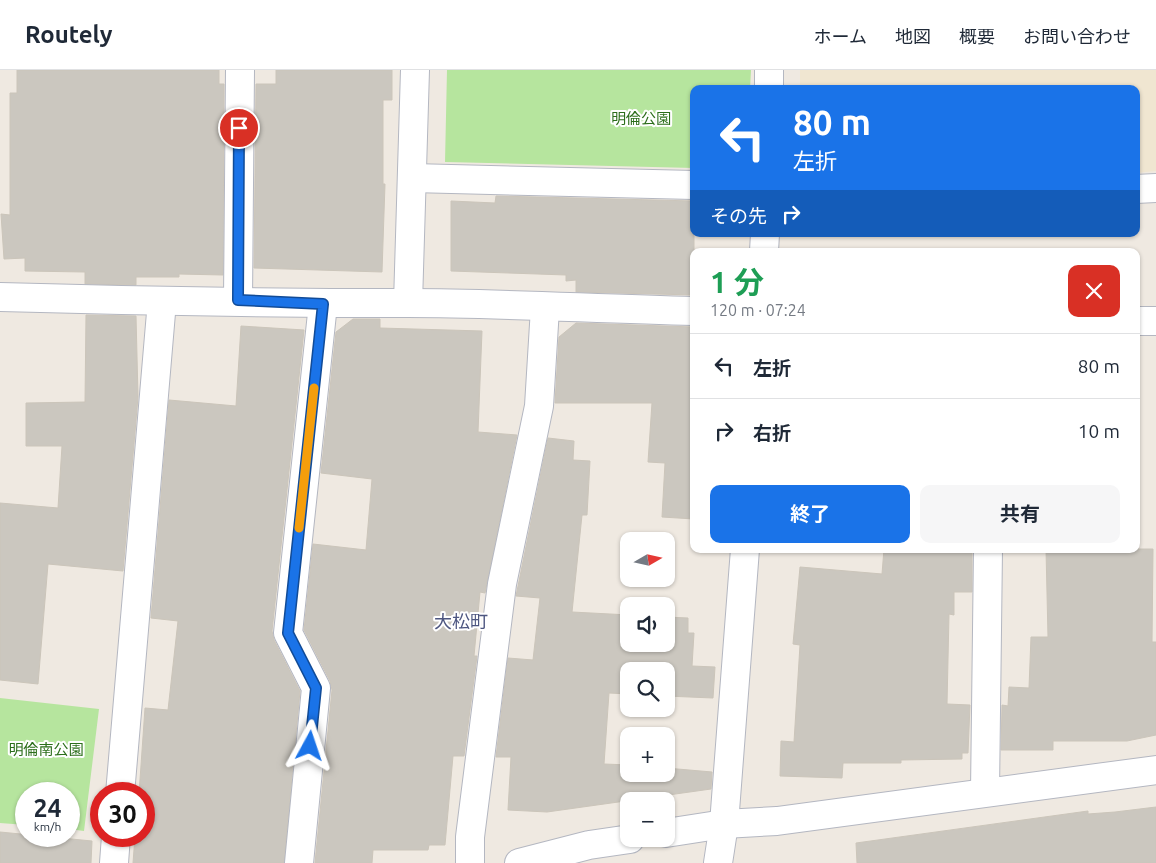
<!DOCTYPE html>
<html lang="ja">
<meta charset="utf-8">
<style>
:root{--surface:#fff;--page:#f6f6f7;--text:#1f2937;--muted:#747a83;--line:#e0e1e3;--accent:#1a73e8}
body{margin:0;font-family:Ubuntu,"Noto Sans JP",sans-serif;background:var(--page);color:var(--text);height:100vh;display:flex;flex-direction:column;font-size:19px;white-space:nowrap}
*{box-sizing:border-box;margin:0}
p{font-size:16px;color:var(--muted)}
.icon{flex:none;width:28px;height:28px;fill:none;stroke:currentColor;stroke-width:2;stroke-linecap:round;stroke-linejoin:round}
.map{position:relative;flex:1;overflow:hidden}
.side{position:absolute;left:690px;top:178px;width:450px;height:305px;display:flex;flex-direction:column;background:var(--surface);border-radius:10px;box-shadow:0 1px 4px #0004}
.side>*{flex:none}
.guide{position:absolute;left:690px;top:15px;width:450px;height:152px;border-radius:10px;box-shadow:0 1px 4px #0004;background:#1a73e8;color:#fff;overflow:hidden}
.needle{width:32px;rotate:81deg}
.fabs{position:absolute;left:620px;top:462px;display:grid;gap:10px}
.fabs a{display:grid;place-items:center;width:55px;height:55px;border-radius:10px;background:var(--surface);box-shadow:0 1px 4px #0004;font-size:25px}
.speed{position:absolute;left:15px;top:712px;display:flex;gap:10px;font-size:25px;font-weight:700;text-align:center}
.speed>*{display:grid;place-content:center;width:65px;height:65px;border-radius:50%;background:var(--surface);box-shadow:0 1px 4px #0004;line-height:1}
.speed small{font-size:12px;font-weight:400}
.speed .limit{border:8px solid #d22;background:#fff;color:#111}
.pin{position:absolute;display:grid;place-items:center;width:42px;height:42px;color:#fff;margin:-21px;border:2px solid #fff;border-radius:50%;box-shadow:0 1px 5px #0007}
.me{position:absolute;width:55px;margin:-28px;rotate:5deg;stroke-linejoin:round;filter:drop-shadow(0 0 4px #0008)}
.turn{display:flex;align-items:center;gap:18px;height:105px;padding:0 20px;font-size:22px}
.turn .icon{width:65px;height:65px;stroke-width:2.5}
.turn b{display:block;font-size:35px;line-height:42px}
.then{display:flex;align-items:center;height:48px;padding:0 20px;background:#0003;gap:10px;font-size:19px}
.round{display:grid;place-items:center;flex:none;width:52px;height:52px;border-radius:10px;background:var(--page)}
.headline{display:flex;align-items:center;justify-content:space-between;height:85px;padding:0 20px}
h1{font-size:30px;font-weight:700;line-height:38px;color:#1e9e55}
.button{display:flex;gap:10px;margin-top:auto;padding:10px 20px}
.button a{flex:1;height:58px;border-radius:10px;background:var(--accent);color:#fff;font-size:20px;font-weight:700;line-height:58px;text-align:center}
.button a+a{background:var(--page);color:var(--text)}
ul{padding:0;list-style:none}
li{display:flex;align-items:center;gap:15px;height:65px;padding:0 20px;border-top:1px solid var(--line)}
li div{flex:1}
li b{display:block;font-size:19px}
li em{font-style:normal}
header{display:flex;align-items:center;gap:30px;box-sizing:border-box;height:70px;padding:0 25px;background:var(--surface);border-bottom:1px solid var(--line)}
header strong{font-size:24px}
nav{display:flex;gap:28px;margin-inline-start:auto;font-size:18px}
.map>svg:first-child{display:block}
.education{fill:#f0e6d1}
.green{fill:#b6e59e}
.building{fill:#cbc7bf;stroke:#cbc5ba}
.lines{fill:none;stroke-linecap:round;stroke-linejoin:round}
.minor-casing{stroke:#b4b7c1;stroke-width:30}
.minor{stroke:#fff;stroke-width:28}
.route-casing{stroke:#114b97;stroke-width:12}
.route{stroke:#1a73e8;stroke-width:9}
.slow{stroke:#f59e0b;stroke-width:9}
.labels{text-anchor:middle;dominant-baseline:central;stroke-width:4;stroke-linejoin:round;paint-order:stroke}
.park-label{font-size:15px;fill:#2c6e1b;stroke:#fff}
.quarter-label{font-size:18px;fill:#4d5680;stroke:#fff}
</style>
<header>
<strong>Routely</strong>
<nav><a>ホーム</a><a>地図</a><a>概要</a><a>お問い合わせ</a></nav>
</header>
<div class="map">
<svg width="1156" height="793" viewBox="0 0 1156 793">
<rect width="100%" height="100%" fill="#efe9e1"/>
<!-- education -->
<path class="education" d="M800,0H1156V101L1136,103V19H800Z"/>
<!-- green -->
<g class="green">
<path d="M447,0H751L750,19H694V98L445,92Z"/>
<path d="M0,628L99,639L84,761L69,759V724H26V755L0,753Z"/>
</g>
<!-- building -->
<g class="building">
<path d="M17,0H219V14H224L223,205L179,204V207H136V215L85,214V202L25,201V188L4,189L1,144L10,145V23H17Z"/>
<path d="M276,0H392V30H383V114H385L382,202L254,198L256,14H276Z"/>
<path d="M496,126L694,131V225L576,222V210L566,211V205L451,201V131L495,133Z"/>
<path d="M86,245L136,246L138,327L123,501L48,494L38,614L0,610V433L58,438L62,376H26V333L85,332Z"/>
<path d="M353,249H380V258L482,261L478,362L517,365L485,523L480,522L474,586H477L464,686H453L445,775H429L428,780H373L372,793H315L332,620L330,611L304,560L313,474L366,480L372,409L321,403L336,262Z"/>
<path d="M576,253L694,257V449L662,447L665,393L648,392L652,333H555L559,267Z"/>
<path d="M241,256L304,260L272,561L274,570L300,621L284,793H133L135,766H144V724H139L145,638L168,640L178,551L151,548L169,330L236,336Z"/>
<path d="M548,368L574,371L573,390L590,391L587,445H582L572,542L629,545V574H666V547L688,548V563H694L692,596L715,597L713,628L666,626V601H629V624L609,623L604,694L629,695V704H666V698L712,702L711,719L547,742L508,740L511,687H496L508,588L533,590L540,528L516,526Z"/>
<path d="M884,479H972V522H954V545L949,544L947,634L970,635L968,683H962V689L901,690V693H843L842,708L780,706L781,671L794,672L800,575L793,574L800,497L882,504Z"/>
<path d="M1046,479H1153L1152,572H1156V665L1127,671H1053V680H1001L1002,635L1008,636L1009,617L1029,618L1031,567H1048Z"/>
<path d="M1156,737V793H857L856,773L1088,741V744L1115,742Z"/>
<path d="M0,762L92,771L91,793H0Z"/>
</g>
<g class="lines">
<!-- minor casing -->
<g class="minor-casing">
<g id="minor">
<path d="M769,19V0"/>
<path d="M412,108L694,115"/>
<path d="M1136,119L1156,118"/>
<path d="M764,181L765,164"/>
<path d="M0,227C136,231 271,233 407,233C503,233 598,239 694,241"/>
<path d="M238,230L240,0"/>
<path d="M408,233L415,0"/>
<path d="M1136,251H1156"/>
<path d="M985,722L988,479"/>
<path d="M120,724L162,231"/>
<path d="M666,763L724,754L777,751L1156,700"/>
<path d="M114,793L116,766"/>
<path d="M299,793L316,618L288,563L323,234"/>
<path d="M470,793V767L502,514L539,336L545,238"/>
<path d="M519,793L589,775L630,769"/>
<path d="M718,793L724,754L745,479"/>
</g>
</g>
<!-- minor -->
<use href="#minor" class="minor"/>
</g>
<g class="lines">
<!-- route casing -->
<g class="route-casing">
<path id="route" d="M239,58L238,230L323,234L288,563L316,618L310,676"/>
</g>
<!-- route -->
<use href="#route" class="route"/>
<!-- slow -->
<path class="slow" d="M299,458L314,318"/>
</g>
<g class="labels">
<!-- park labels -->
<g class="park-label">
<text x="641" y="48">明倫公園</text>
<text x="46" y="679">明倫南公園</text>
</g>
<!-- quarter labels -->
<g class="quarter-label">
<text x="461" y="551">大松町</text>
</g>
</g>
</svg>
<div class="fabs">
<a><svg class="needle" viewBox="-14 -14 28 28"><path d="M0-13l5 13h-10z" fill="#e53935"/><path d="M0 13l5-13h-10z" fill="#747a83"/></svg></a>
<a><svg class="icon" aria-label="sound" viewBox="0 0 24 24"><path d="M4 9h4l5-4v14l-5-4H4zM17 9q2 3 0 6"/></svg></a>
<a><svg class="icon" aria-label="search" viewBox="0 0 24 24"><circle cx="10" cy="10" r="6"/><path d="M15 15l6 6"/></svg></a>
<a>+</a>
<a>−</a>
</div>
<div class="speed"><div>24<small>km/h</small></div><div class="limit">30</div></div>
<div class="pin" style="left:239px;top:58px;background:#d93025"><svg class="icon" aria-label="arrive" viewBox="0 0 24 24"><path d="M6 21V4h12l-3 4 3 4H6"/></svg></div>
<svg class="me" style="left:310px;top:676px" viewBox="-20 -20 40 40"><path d="M0-17L14 15 0 8-14 15z" fill="#1a73e8" stroke="#fff" stroke-width="4"/></svg>
<div class="guide">
<div class="turn"><svg class="icon" aria-label="left" viewBox="0 0 24 24"><path d="M17 20v-9H6M10 6l-5 5 5 5"/></svg><div><b>80 m</b>左折</div></div>
<div class="then">その先<svg class="icon" aria-label="right" viewBox="0 0 24 24"><path d="M7 20v-9h11M14 6l5 5-5 5"/></svg></div>
</div>
<section class="side">
<div class="headline"><div><h1>1 分</h1><p>120 m · 07:24</p></div><a class="round" style="background:#d93025;color:#fff"><svg class="icon" aria-label="close" viewBox="0 0 24 24"><path d="M6 6l12 12M18 6L6 18"/></svg></a></div>
<ul>
<li><svg class="icon" aria-label="left" viewBox="0 0 24 24"><path d="M17 20v-9H6M10 6l-5 5 5 5"/></svg><div><b>左折</b></div><em>80 m</em></li>
<li><svg class="icon" aria-label="right" viewBox="0 0 24 24"><path d="M7 20v-9h11M14 6l5 5-5 5"/></svg><div><b>右折</b></div><em>10 m</em></li>
</ul>
<div class="button"><a>終了</a><a>共有</a></div>
</section>
</div>
